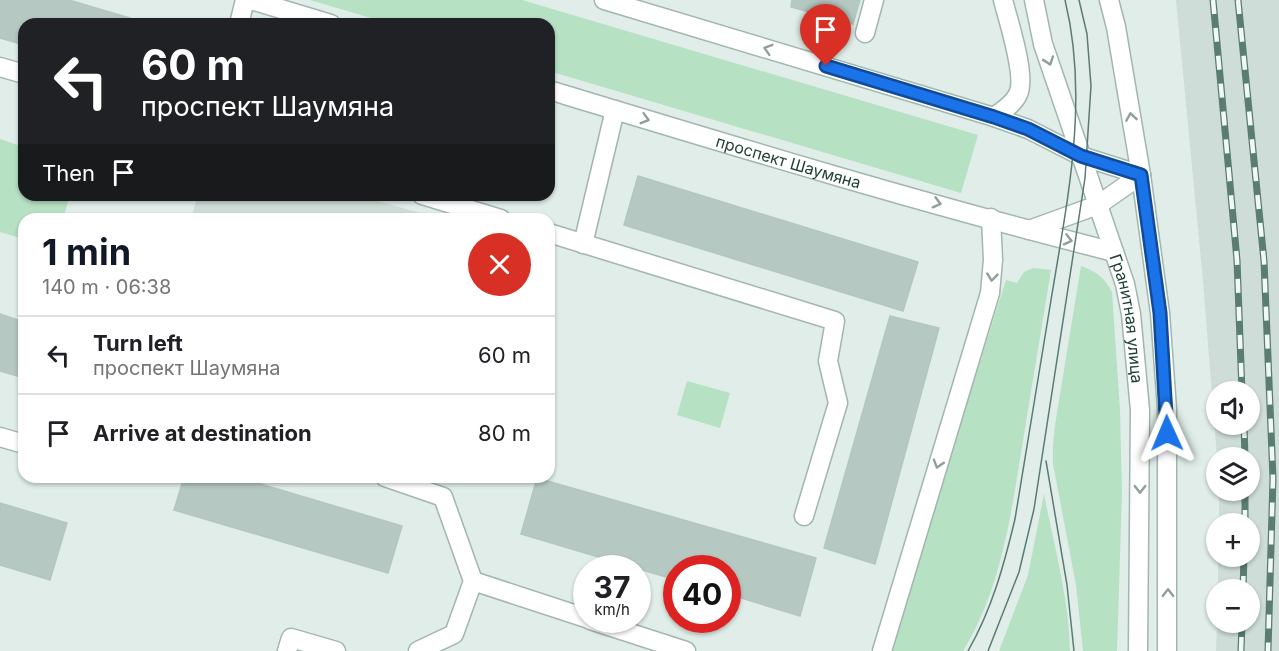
<!DOCTYPE html>
<meta charset="utf-8">
<style>
:root{--surface:#fff;--page:#f2f2f2;--text:#202124;--muted:#757577;--line:#e0e0e0;--accent:#111827}
body{margin:0;font-family:Inter,sans-serif;background:var(--page);color:var(--text);height:100vh;display:flex;flex-direction:column;font-size:22px;white-space:nowrap}
*{box-sizing:border-box;margin:0}
p{font-size:20px;color:var(--muted)}
.icon{flex:none;width:33px;height:33px;fill:none;stroke:currentColor;stroke-width:2;stroke-linecap:round;stroke-linejoin:round}
.map{position:relative;flex:1;overflow:hidden}
.sheet{position:absolute;left:18px;top:213px;width:537px;height:270px;display:flex;flex-direction:column;background:var(--surface);border-radius:18px;box-shadow:0 2px 4px #0004}
.sheet>*{flex:none}
.hud{position:absolute;left:18px;top:18px;width:537px;height:183px;border-radius:18px;box-shadow:0 2px 4px #0004;background:#202124;color:#fff;overflow:hidden}
.tools{position:absolute;left:1206px;top:381px;display:grid;gap:12px}
.tools a{display:grid;place-items:center;width:54px;height:54px;border-radius:50%;background:var(--surface);box-shadow:0 2px 4px #0004;font-size:30px}
.speed{position:absolute;left:573px;top:555px;display:flex;gap:12px;font-size:30px;font-weight:700;text-align:center}
.speed>*{display:grid;place-content:center;width:78px;height:78px;border-radius:50%;background:var(--surface);box-shadow:0 2px 4px #0004;line-height:1}
.speed small{font-size:15px;font-weight:400}
.speed .limit{border:9px solid #d22;background:#fff;color:#111}
.pin{position:absolute;display:grid;place-items:center;width:51px;height:51px;color:#fff;margin:-62px -26px;border-radius:50% 50% 50% 0;rotate:-45deg;box-shadow:0 0 6px #0007}
.pin .icon{rotate:45deg}
.me{position:absolute;width:66px;margin:-33px;rotate:359deg;stroke-linejoin:round;filter:drop-shadow(0 0 4px #0008)}
.turn{display:flex;align-items:center;gap:21px;height:126px;padding:0 24px;font-size:27px}
.turn .icon{width:78px;height:78px;stroke-width:2.5}
.turn b{display:block;font-size:42px;line-height:51px}
.then{display:flex;align-items:center;height:57px;padding:0 24px;background:#0003;gap:12px;font-size:22px}
.round{display:grid;place-items:center;flex:none;width:63px;height:63px;border-radius:32px;background:var(--page)}
.head{display:flex;align-items:center;justify-content:space-between;height:102px;padding:0 24px}
h1{font-size:36px;font-weight:700;line-height:45px;color:var(--accent)}
ul{padding:0;list-style:none}
li{display:flex;align-items:center;gap:18px;height:78px;padding:0 24px;border-top:2px solid var(--line)}
li div{flex:1}
li b{display:block;font-size:22px}
li em{font-style:normal}
.map>svg:first-child{display:block}
.built{fill:#ceddd7;fill-rule:evenodd}
.green{fill:#b6e1c3}
.building{fill:#b5c8c1;stroke:#b2c8bf;stroke-width:1.5}
.lines{fill:none;stroke-linecap:round;stroke-linejoin:round}
.minor-casing{stroke:#a2b6b0;stroke-width:21}
.minor{stroke:#fff;stroke-width:18}
.tram{stroke:#597c73;stroke-width:1.5}
.rail-casing{stroke:#597c73;stroke-width:7}
.rail{stroke:#f1f9f5;stroke-width:4.5;stroke-dasharray:14;stroke-linecap:butt}
.oneway{stroke:#8fa09c}
.route-casing{stroke:#114b97;stroke-width:15}
.route{stroke:#1a73e8;stroke-width:10}
.labels{text-anchor:middle;dominant-baseline:central;stroke-width:5;stroke-linejoin:round;paint-order:stroke}
.street-label{font-size:16px;fill:#1f4038;stroke:#f1f9f5}
</style>
<div class="map">
<svg width="1279" height="651" viewBox="0 0 1279 651">
<rect width="100%" height="100%" fill="#e0ede8"/>
<!-- built -->
<g class="built">
<path d="M1176,0H1279V651H1216L1217,623L1250,622V590L1218,589V557L1250,556V524L1219,523V491L1250,490V458L1217,457L1203,281ZM1216,392H1250V424H1216Z"/>
<path d="M198,195H357L441,219H191Z"/>
</g>
<!-- green -->
<g class="green">
<path d="M310,0H522L978,135L961,193L549,71V24H391Z"/>
<path d="M0,139L24,147V195H70L63,219H24V239L0,232Z"/>
<path d="M1081,266C1097,272 1104,277 1112,292L1120,410L1122,493L1117,651H1083L1076,585L1053,464V445L1055,425Z"/>
<path d="M1033,268L1051,270C1042,327 1032,384 1023,441C1011,513 1002,588 963,651H888L1006,280L1017,283L1024,272Z"/>
<path d="M687,381L730,393L720,428L677,415Z"/>
<path d="M1044,494C1054,545 1069,599 1070,651H999L1028,575Z"/>
</g>
<!-- building -->
<g class="building">
<path d="M0,0H69L130,18L129,24H24V45L0,38Z"/>
<path d="M792,0H860L853,24L791,7Z"/>
<path d="M638,176L918,262L903,311L624,225Z"/>
<path d="M0,314L24,322V378L0,371Z"/>
<path d="M890,316L939,328L875,564L824,548Z"/>
<path d="M184,477H237L402,526L388,573L174,510Z"/>
<path d="M537,478L816,558L800,616L728,594V568H676V580L521,534Z"/>
<path d="M0,503L67,523L50,580L0,565Z"/>
</g>
<g class="lines">
<!-- minor casing -->
<g class="minor-casing">
<g id="minor">
<path d="M251,0L331,24"/>
<path d="M604,0L994,117L1028,129L1081,156L1141,175"/>
<path id="s1" d="M1034,0L1043,44L1125,284L1131,314L1140,410L1138,651"/>
<path d="M1109,0L1116,27L1141,175L1160,313L1167,409V651"/>
<path d="M239,24L245,0"/>
<path d="M865,33L874,0"/>
<path d="M0,67L24,74"/>
<path id="s2" d="M549,90C737,147 924,204 1114,252"/>
<path d="M994,117C1002,111 1014,104 1018,94C1027,77 1008,20 1003,0"/>
<path d="M422,195L501,219"/>
<path d="M1029,230L1098,205L1141,175"/>
<path d="M549,233L835,321L828,361L838,403L804,516"/>
<path d="M583,244L615,110"/>
<path d="M0,437L24,444"/>
<path d="M385,477L443,497L473,581L454,634L418,651"/>
<path d="M473,581L586,618"/>
<path d="M590,620L686,651"/>
<path d="M287,651L291,638L336,651"/>
<path d="M882,651L990,293L993,260L991,218"/>
</g>
</g>
<!-- minor -->
<use href="#minor" class="minor"/>
<!-- tram -->
<g class="tram">
<path d="M1046,461L1067,585L1074,651"/>
<path d="M968,651C992,609 1004,565 1015,519C1027,444 1040,369 1052,294C1068,197 1089,98 1065,0"/>
<path d="M988,651L1019,572L1034,509L1085,178L1091,86L1087,34L1079,0"/>
</g>
<!-- rail casing -->
<g class="rail-casing">
<g id="rail">
<path d="M1213,0L1237,260L1242,392"/>
<path d="M1238,0L1264,261L1273,478L1268,651"/>
<path d="M1244,424L1245,458"/>
<path d="M1245,524V490"/>
<path d="M1243,590L1244,556"/>
<path d="M1241,651L1242,622"/>
</g>
</g>
<!-- rail -->
<use href="#rail" class="rail"/>
</g>
<!-- one-way arrows -->
<defs><path id="oneway-chevron" d="M-2-3.5L2.5 0L-2 3.5" fill="none" stroke-width="1.6" stroke-linecap="round" stroke-linejoin="round" transform="scale(1.5)"/></defs>
<g class="oneway">
<use href="#oneway-chevron" transform="translate(768 49) rotate(-163)"/>
<use href="#oneway-chevron" transform="translate(1049 61) rotate(71)"/>
<use href="#oneway-chevron" transform="translate(1131 117) rotate(-99)"/>
<use href="#oneway-chevron" transform="translate(645 119) rotate(16)"/>
<use href="#oneway-chevron" transform="translate(937 203) rotate(15)"/>
<use href="#oneway-chevron" transform="translate(1068 240) rotate(14)"/>
<use href="#oneway-chevron" transform="translate(992 277) rotate(96)"/>
<use href="#oneway-chevron" transform="translate(938 464) rotate(107)"/>
<use href="#oneway-chevron" transform="translate(1140 489) rotate(90)"/>
<use href="#oneway-chevron" transform="translate(1168 593) rotate(-90)"/>
</g>
<g class="lines">
<!-- route casing -->
<g class="route-casing">
<path id="route" d="M826,66L994,117L1028,129L1081,156L1141,175L1160,313L1167,433"/>
</g>
<!-- route -->
<use href="#route" class="route"/>
</g>
<g class="labels">
<!-- street labels -->
<g class="street-label">
<text stroke="none"><textPath href="#s2" startOffset="250">проспект Шаумяна</textPath></text>
<text stroke="none"><textPath href="#s1" startOffset="333">Гранитная улица</textPath></text>
</g>
</g>
</svg>
<div class="tools">
<a><svg class="icon" aria-label="sound" viewBox="0 0 24 24"><path d="M4 9h4l5-4v14l-5-4H4zM17 9q2 3 0 6"/></svg></a>
<a><svg class="icon" aria-label="layers" viewBox="0 0 24 24"><path d="M12 4l9 5-9 5-9-5zM3 14l9 5 9-5"/></svg></a>
<a>+</a>
<a>−</a>
</div>
<div class="speed"><div>37<small>km/h</small></div><div class="limit">40</div></div>
<div class="pin" style="left:826px;top:66px;background:#d93025"><svg class="icon" aria-label="arrive" viewBox="0 0 24 24"><path d="M6 21V4h12l-3 4 3 4H6"/></svg></div>
<svg class="me" style="left:1167px;top:433px" viewBox="-20 -20 40 40"><path d="M0-17L14 15 0 8-14 15z" fill="#1a73e8" stroke="#fff" stroke-width="4"/></svg>
<div class="hud">
<div class="turn"><svg class="icon" aria-label="left" viewBox="0 0 24 24"><path d="M17 20v-9H6M10 6l-5 5 5 5"/></svg><div><b>60 m</b>проспект Шаумяна</div></div>
<div class="then">Then<svg class="icon" aria-label="arrive" viewBox="0 0 24 24"><path d="M6 21V4h12l-3 4 3 4H6"/></svg></div>
</div>
<section class="sheet">
<div class="head"><div><h1>1 min</h1><p>140 m · 06:38</p></div><a class="round" style="background:#d93025;color:#fff"><svg class="icon" aria-label="close" viewBox="0 0 24 24"><path d="M6 6l12 12M18 6L6 18"/></svg></a></div>
<ul>
<li><svg class="icon" aria-label="left" viewBox="0 0 24 24"><path d="M17 20v-9H6M10 6l-5 5 5 5"/></svg><div><b>Turn left</b><p>проспект Шаумяна</p></div><em>60 m</em></li>
<li><svg class="icon" aria-label="arrive" viewBox="0 0 24 24"><path d="M6 21V4h12l-3 4 3 4H6"/></svg><div><b>Arrive at destination</b></div><em>80 m</em></li>
</ul>
</section>
</div>
